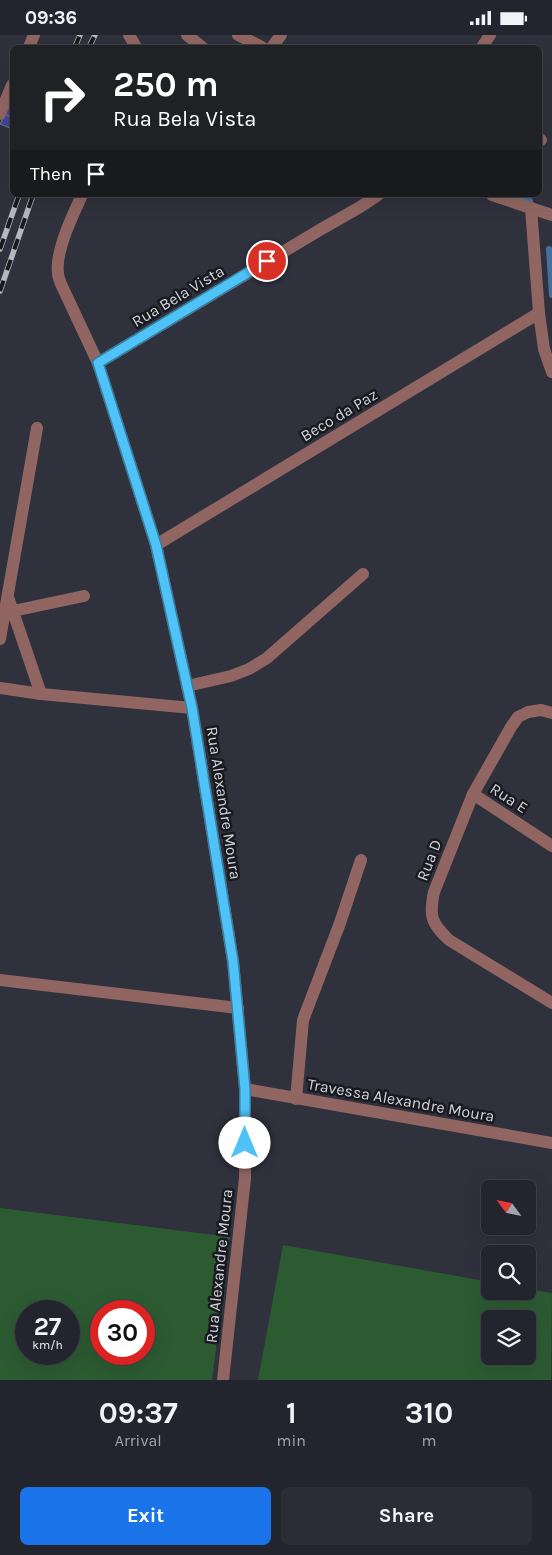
<!DOCTYPE html>
<style>
:root{--surface:#23252e;--page:#2b2d36;--text:#f1f3f6;--muted:#a3a5aa;--line:#40424a;--accent:#1a73e8}
body{margin:0;font-family:Karla,sans-serif;background:var(--page);color:var(--text);height:100vh;display:flex;flex-direction:column;font-size:19px;white-space:nowrap}
*{box-sizing:border-box;margin:0}
p{font-size:16px;color:var(--muted)}
.icon{flex:none;width:28px;height:28px;fill:none;stroke:currentColor;stroke-width:2;stroke-linecap:round;stroke-linejoin:round}
.map{position:relative;height:1345px;overflow:hidden}
.details{display:flex;flex-direction:column;background:var(--surface);flex:1}
.details>*{flex:none}
.banner{position:absolute;left:10px;top:10px;width:532px;height:152px;border-radius:8px;box-shadow:0 5px 20px #0002,0 0 0 1px var(--line);background:#202124;color:#fff;overflow:hidden}
.needle{width:32px;rotate:303deg}
.fabs{position:absolute;left:481px;top:1145px;display:grid;gap:10px}
.fabs a{display:grid;place-items:center;width:55px;height:55px;border-radius:8px;background:var(--surface);box-shadow:0 5px 20px #0002,0 0 0 1px var(--line);font-size:25px}
.speed{position:absolute;left:15px;top:1265px;display:flex;gap:10px;font-size:25px;font-weight:700;text-align:center}
.speed>*{display:grid;place-content:center;width:65px;height:65px;border-radius:50%;background:var(--surface);box-shadow:0 5px 20px #0002,0 0 0 1px var(--line);line-height:1}
.speed small{font-size:12px;font-weight:400}
.speed .limit{border:8px solid #d22;background:#fff;color:#111}
.pin{position:absolute;display:grid;place-items:center;width:42px;height:42px;color:#fff;margin:-21px;border:2px solid #fff;border-radius:50%;box-shadow:0 1px 5px #0007}
.me{position:absolute;width:55px;margin:-28px;rotate:0deg;stroke-linejoin:round;filter:drop-shadow(0 0 4px #0008)}
.turn{display:flex;align-items:center;gap:18px;height:105px;padding:0 20px;font-size:22px}
.turn .icon{width:65px;height:65px;stroke-width:2.5}
.turn b{display:block;font-size:35px;line-height:42px}
.then{display:flex;align-items:center;height:48px;padding:0 20px;background:#0003;gap:10px;font-size:19px}
.eta{display:flex;justify-content:space-evenly;align-items:center;height:85px;text-align:center}
.eta b{font-size:30px;font-weight:700;line-height:35px}
.button{display:flex;gap:10px;margin-top:auto;padding:10px 20px}
.button a{flex:1;height:58px;border-radius:8px;background:var(--accent);color:#fff;font-size:20px;font-weight:700;line-height:58px;text-align:center}
.button a+a{background:var(--page);color:var(--text)}
.status{display:flex;justify-content:space-between;align-items:center;height:35px;padding:0 25px;background:var(--surface);direction:ltr}
.status svg{height:14px;fill:currentColor}
.map>svg:first-child{display:block}
.green{fill:#2c5b32;fill-rule:evenodd}
.lines{fill:none;stroke-linecap:round;stroke-linejoin:round}
.stream{stroke:#4271a1;stroke-width:6}
.building{fill:#424795;stroke:#747784}
.minor{stroke:#916662;stroke-width:12}
.rail-casing{stroke:#b5b7bf;stroke-width:5.5}
.rail{stroke:#191a1f;stroke-width:4;stroke-dasharray:11;stroke-linecap:butt}
.route-casing{stroke:#337fa1;stroke-width:12}
.route{stroke:#4fc3f7;stroke-width:9}
.labels{text-anchor:middle;dominant-baseline:central;stroke-width:5;stroke-linejoin:round;paint-order:stroke}
.street-label{font-size:16px;fill:#d2d4db;stroke:#191a1f}
</style>
<div class="status"><b>09:36</b><svg viewBox="0 0 49 12"><path d="M0 12V9h3v3zM5 12V6h3v6zM10 12V3h3v9zM15 12V0h3v12zM26 1h20v11H26zM47 4h2v5h-2z"/></svg></div>
<div class="map">
<svg width="552" height="1345" viewBox="0 0 552 1345">
<rect width="100%" height="100%" fill="#2f313d"/>
<!-- green -->
<g class="green">
<path d="M0,1173L230,1202L212,1345H0ZM26,1276H69V1319H26ZM101,1276H144V1319H101Z"/>
<path d="M283,1210L490,1247V1256H528V1254L552,1258L551,1345H258ZM490,1284H528V1321H490Z"/>
</g>
<g class="lines">
<!-- stream -->
<g class="stream">
<path d="M209,12H210"/>
<path d="M513,160L530,166"/>
<path d="M549,214L552,260"/>
</g>
</g>
<!-- building -->
<g class="building">
<path d="M12,65V83L5,79Z"/>
<path d="M5,79L12,83V94L0,89Z"/>
</g>
<g class="lines">
<!-- minor -->
<g class="minor">
<path d="M129,0L136,12"/>
<path d="M187,0L202,12"/>
<path d="M238,0L262,12"/>
<path d="M29,12L34,0"/>
<path d="M272,12L281,0"/>
<path d="M482,12L490,0"/>
<path d="M0,79L12,50"/>
<path d="M540,104L541,105"/>
<path d="M82,160C73,180 55,216 58,238C58,242 60,246 61,249L98,328L156,510L192,673L233,926L245,1054V1143L223,1345"/>
<path d="M492,160L552,180"/>
<path d="M531,173L539,278L544,314L552,337"/>
<path d="M98,328L318,196L360,172L378,160"/>
<path d="M156,510L539,278"/>
<path d="M8,562L41,659"/>
<path d="M13,576L84,561"/>
<path d="M0,604L37,393"/>
<path d="M187,651L231,641L249,634L267,623L363,539"/>
<path d="M0,653L41,659L192,673"/>
<path d="M552,678L541,675L528,677L518,682L511,692L473,759L434,857C429,881 431,888 449,905L552,968"/>
<path d="M473,759L552,811"/>
<path d="M0,945L238,973"/>
<path d="M245,1054L552,1108"/>
<path d="M296,1064L303,985L340,888L361,825"/>
</g>
<!-- rail casing -->
<g class="rail-casing">
<g id="rail">
<path d="M75,12L80,0"/>
<path d="M89,12L95,0"/>
<path d="M0,214L19,160"/>
<path d="M0,256L33,160"/>
</g>
</g>
<!-- rail -->
<use href="#rail" class="rail"/>
</g>
<g class="lines">
<!-- route casing -->
<g class="route-casing">
<path id="route" d="M245,1108V1054L233,926L192,673L156,510L98,328L267,226"/>
</g>
<!-- route -->
<use href="#route" class="route"/>
</g>
<g class="labels">
<!-- street labels -->
<g class="street-label">
<text transform="translate(178 261) rotate(-31)">Rua Bela Vista</text>
<text transform="translate(339 380) rotate(-31)">Beco da Paz</text>
<text transform="translate(509 763) rotate(33)">Rua E</text>
<text transform="translate(224 768) rotate(81)">Rua Alexandre Moura</text>
<text transform="translate(429 825) rotate(-69)">Rua D</text>
<text transform="translate(401 1065) rotate(10)">Travessa Alexandre Moura</text>
<text transform="translate(219 1231) rotate(-84)">Rua Alexandre Moura</text>
</g>
</g>
</svg>
<div class="fabs">
<a><svg class="needle" viewBox="-14 -14 28 28"><path d="M0-13l5 13h-10z" fill="#e53935"/><path d="M0 13l5-13h-10z" fill="#a3a5aa"/></svg></a>
<a><svg class="icon" aria-label="search" viewBox="0 0 24 24"><circle cx="10" cy="10" r="6"/><path d="M15 15l6 6"/></svg></a>
<a><svg class="icon" aria-label="layers" viewBox="0 0 24 24"><path d="M12 4l9 5-9 5-9-5zM3 14l9 5 9-5"/></svg></a>
</div>
<div class="speed"><div>27<small>km/h</small></div><div class="limit">30</div></div>
<div class="pin" style="left:267px;top:226px;background:#d93025"><svg class="icon" aria-label="arrive" viewBox="0 0 24 24"><path d="M6 21V4h12l-3 4 3 4H6"/></svg></div>
<svg class="me" style="left:245px;top:1108px" viewBox="-20 -20 40 40"><circle r="19" fill="#fff"/><path d="M0-13L10 11 0 6-10 11z" fill="#4fc3f7"/></svg>
<div class="banner">
<div class="turn"><svg class="icon" aria-label="right" viewBox="0 0 24 24"><path d="M7 20v-9h11M14 6l5 5-5 5"/></svg><div><b>250 m</b>Rua Bela Vista</div></div>
<div class="then">Then<svg class="icon" aria-label="arrive" viewBox="0 0 24 24"><path d="M6 21V4h12l-3 4 3 4H6"/></svg></div>
</div>
</div>
<section class="details">
<div class="eta">
<div><b>09:37</b><p>Arrival</p></div>
<div><b>1</b><p>min</p></div>
<div><b>310</b><p>m</p></div>
</div>
<div class="button"><a>Exit</a><a>Share</a></div>
</section>
